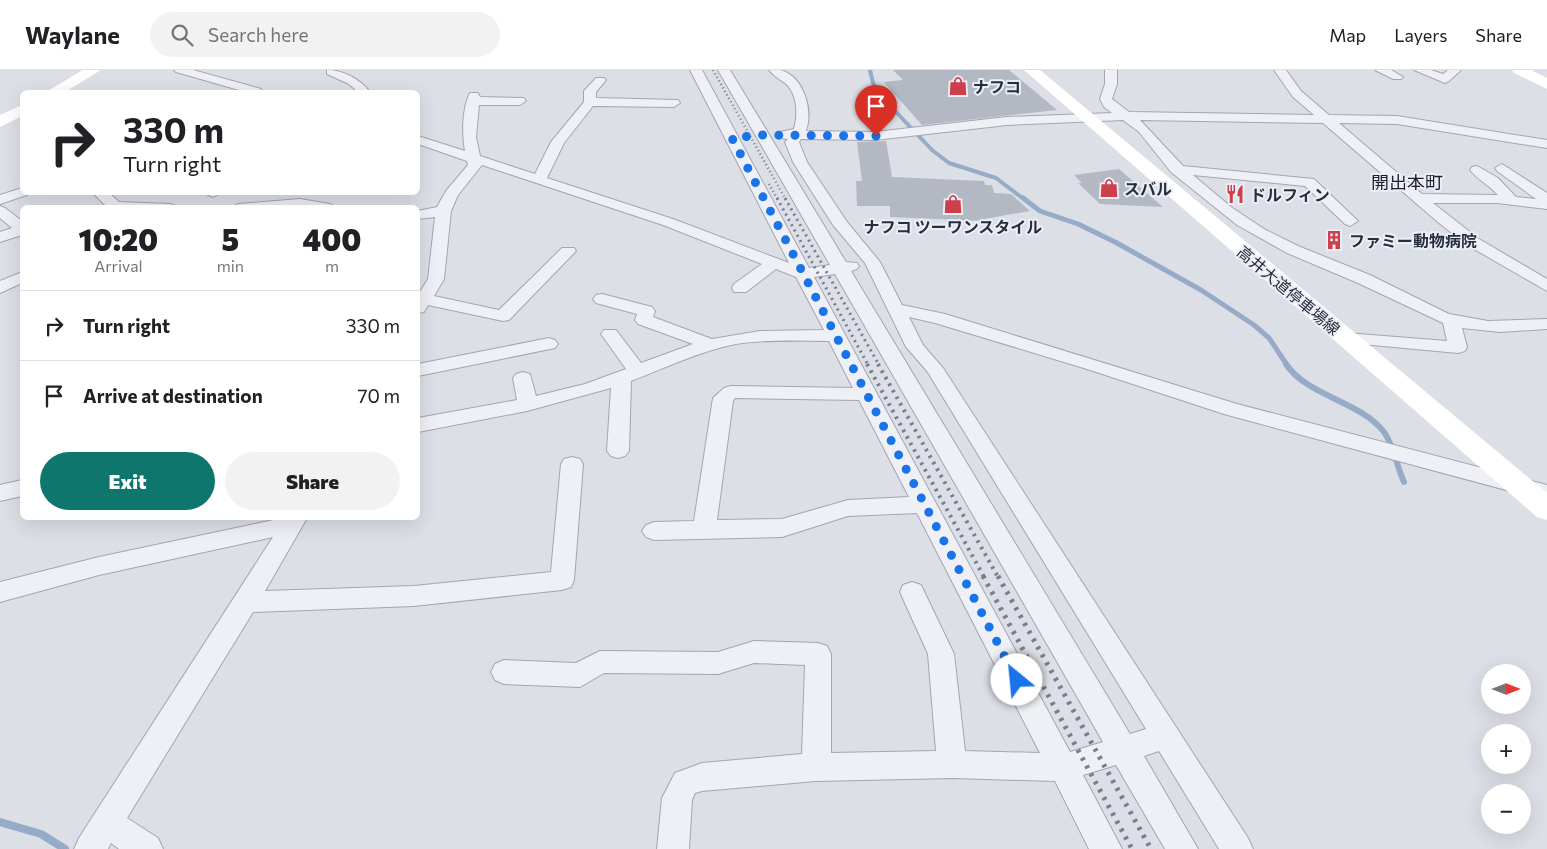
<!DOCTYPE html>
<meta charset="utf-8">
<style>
:root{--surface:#fff;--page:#f2f2f2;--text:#202124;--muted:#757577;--line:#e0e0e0;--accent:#0f766e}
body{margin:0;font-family:Commissioner,"Noto Sans JP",sans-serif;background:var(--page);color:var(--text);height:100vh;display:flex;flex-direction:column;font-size:19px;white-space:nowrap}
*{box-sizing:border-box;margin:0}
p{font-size:16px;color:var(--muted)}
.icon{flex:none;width:28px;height:28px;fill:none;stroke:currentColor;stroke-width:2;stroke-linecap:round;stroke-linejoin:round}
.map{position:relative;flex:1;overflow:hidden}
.side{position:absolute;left:20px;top:135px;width:400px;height:315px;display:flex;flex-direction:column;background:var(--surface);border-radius:8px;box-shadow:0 5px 20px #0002}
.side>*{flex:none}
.hud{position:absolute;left:20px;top:20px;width:400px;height:105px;border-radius:8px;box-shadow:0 5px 20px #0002;background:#fff;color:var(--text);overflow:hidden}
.needle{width:32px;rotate:90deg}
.controls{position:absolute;left:1481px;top:594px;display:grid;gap:10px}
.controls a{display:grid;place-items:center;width:50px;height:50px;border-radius:50%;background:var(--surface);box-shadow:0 5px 20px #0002;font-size:25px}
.pin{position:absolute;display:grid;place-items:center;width:42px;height:42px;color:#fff;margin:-51px -21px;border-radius:50% 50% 50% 0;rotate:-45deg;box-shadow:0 0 5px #0007}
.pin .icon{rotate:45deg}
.me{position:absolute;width:55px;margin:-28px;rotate:332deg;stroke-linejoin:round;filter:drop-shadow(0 0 4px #0008)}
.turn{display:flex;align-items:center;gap:18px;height:105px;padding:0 20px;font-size:22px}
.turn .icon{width:65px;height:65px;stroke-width:2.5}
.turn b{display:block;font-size:35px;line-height:42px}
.eta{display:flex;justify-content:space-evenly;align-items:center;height:85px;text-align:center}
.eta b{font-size:30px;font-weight:800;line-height:35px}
.cta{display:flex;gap:10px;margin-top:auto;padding:10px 20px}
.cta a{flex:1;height:58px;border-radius:30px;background:var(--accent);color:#fff;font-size:20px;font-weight:800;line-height:58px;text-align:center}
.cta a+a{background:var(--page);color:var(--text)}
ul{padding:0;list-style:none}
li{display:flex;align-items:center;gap:15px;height:70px;padding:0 20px;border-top:1px solid var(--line)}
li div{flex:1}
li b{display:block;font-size:19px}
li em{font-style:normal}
header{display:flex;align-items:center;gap:30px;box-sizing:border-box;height:70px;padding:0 25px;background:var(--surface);border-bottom:1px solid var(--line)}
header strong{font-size:24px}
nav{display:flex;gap:28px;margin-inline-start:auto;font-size:18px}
.search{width:350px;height:45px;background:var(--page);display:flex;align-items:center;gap:12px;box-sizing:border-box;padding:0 18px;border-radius:28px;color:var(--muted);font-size:19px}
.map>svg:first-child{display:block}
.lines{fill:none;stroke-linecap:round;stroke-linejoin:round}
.stream-far3{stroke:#96abc7;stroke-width:4}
.stream-far2{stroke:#96abc7;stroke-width:5}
.stream-far1{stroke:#96abc7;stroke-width:6}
.stream{stroke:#96abc7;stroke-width:8}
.building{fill:#b3b8c3}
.street-casing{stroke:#a2a6b0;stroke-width:2}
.street{fill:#eff0f5;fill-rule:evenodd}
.secondary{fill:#fff;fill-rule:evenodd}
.rail-far3{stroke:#767e90;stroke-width:2.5;stroke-dasharray:1 3;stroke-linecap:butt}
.rail-far2{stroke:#767e90;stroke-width:3;stroke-dasharray:2 4;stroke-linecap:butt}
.rail-far1{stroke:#767e90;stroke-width:4;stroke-dasharray:2.5 5;stroke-linecap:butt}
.rail{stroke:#767e90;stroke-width:5;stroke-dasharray:3 6;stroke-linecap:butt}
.route{stroke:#1a73e8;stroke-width:9;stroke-dasharray:0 16.2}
.labels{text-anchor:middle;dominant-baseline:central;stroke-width:4;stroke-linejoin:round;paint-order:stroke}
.far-poi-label{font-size:16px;font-weight:bold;fill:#262d3d;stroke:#ebeef4;text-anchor:start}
.far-street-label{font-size:16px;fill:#262d3d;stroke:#ebeef4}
.far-quarter-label{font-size:18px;fill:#181e2d;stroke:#ebeef4}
</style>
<header>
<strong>Waylane</strong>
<div class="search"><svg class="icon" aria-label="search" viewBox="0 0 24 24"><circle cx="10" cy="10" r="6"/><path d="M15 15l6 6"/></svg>Search here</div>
<nav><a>Map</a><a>Layers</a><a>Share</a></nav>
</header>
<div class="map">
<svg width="1547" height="779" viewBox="0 0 1547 779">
<rect width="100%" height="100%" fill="#dcdfe6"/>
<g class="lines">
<!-- stream-far3 -->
<path class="stream-far3" d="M870,0L873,13L879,24L932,80L949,93L996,108L1025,130"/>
<!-- stream-far2 -->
<path class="stream-far2" d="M1023,128L1040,141L1078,154L1115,172L1201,220L1254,255L1269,268L1287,295"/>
<!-- stream-far1 -->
<path class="stream-far1" d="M1286,294C1307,326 1360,331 1384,362C1393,374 1397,397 1404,412"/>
<!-- stream -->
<path class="stream" d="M0,752L41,764L65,779"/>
</g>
<!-- building -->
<g class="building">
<path d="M893,0H1009L1057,40L922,55L884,12L903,10Z"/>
<path d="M886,71L892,107L984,111L985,115H992L994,123L1011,124L1030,141L984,149L985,151L890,147V136H857L856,111H862L857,72Z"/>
<path d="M1119,99L1163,137L1100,134L1078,113H1082L1074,105Z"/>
</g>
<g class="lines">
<!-- street casing -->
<g class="street-casing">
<g id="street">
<path d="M174,0H193L261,19L263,22H246L176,2Z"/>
<path d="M327,0C342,0 359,8 370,22H358L349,14L327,4Z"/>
<path d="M690,0H702L809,198L830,195L718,0H730L846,192L857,193L859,196L857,199L851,201L1130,664L1146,659L927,301L906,277L865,193L833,155L793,92L785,72L788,69L780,68L778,65L780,62L794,59C798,45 798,24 785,13C779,9 774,6 769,0C773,0 778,0 781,0C805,8 813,41 806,61L875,62L1007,47L1112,43L1104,37L1100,29L1105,14V0H1117V14L1112,29L1129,42L1314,45L1293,27L1274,0H1286L1301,21L1329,45L1397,46L1547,70V78L1397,54L1339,53L1422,124L1498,125C1490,116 1477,109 1470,100L1472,97L1477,96L1498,108L1516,127L1536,129L1497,101L1495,98L1502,94L1547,123V139L1497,133H1433L1479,169L1547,209V221L1467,175L1439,153L1323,53L1140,50L1183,96L1314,109L1358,151L1350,156L1345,154L1305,116L1193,105L1231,137L1264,159L1298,176L1370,205L1449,244L1488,251L1547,249V259L1500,262L1462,258L1467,277L1465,281L1458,283L1340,272L1337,268L1340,264L1346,263L1447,271L1443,253L1358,213L1287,183L1237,155L1171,102L1139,62L1123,50L1007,55L875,70L801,69L799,72L807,92L847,152L880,192L902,235L945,244L1237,334L1547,415V431L1224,344L1087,299L935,253L909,247L923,275L943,298L1248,768L1253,779H1219L1159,681L1144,686L1198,779H1165L1116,695L1083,705L1122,779H1089L1055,711L952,708L816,711L702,721L695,723L692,730L689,779H657L662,728L675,703L702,693L802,684L805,595L754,593L718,604L604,603L580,617L504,614L495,610L491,602L495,594L504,590L576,593L600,581L718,582L754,571L818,573L827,576L831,584V683L936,681L928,584L900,522L903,515L912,512L921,515L954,584L965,681L1040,683L917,443L848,446L782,467L654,470L646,467L642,461L646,455L654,452L694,451L713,328L724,318L731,316L853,318L829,271C799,271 767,269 736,274C700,281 665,298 631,311L629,381L625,386L618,388L611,386L607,381L611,318L527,341L418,362V348L517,330L513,308L516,304L523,302L530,304L536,326L585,314L626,299L601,264L604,260H616L641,293L693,274L638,254L635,250L637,244L596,233L593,229L596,225L602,224L652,237L655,241L653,247L712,269L760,261L824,260L796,207L776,199L746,222H734L732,218L734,214L762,194L663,155L482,95L458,125L451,141L444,209L434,226L499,240L562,178H574L576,181L509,250L503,251L428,235L424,242L418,243V225L428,209L435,147L418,149V141L437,137L446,121L468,95L467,91L418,74V66L465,81C462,65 462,38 470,23H478L480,27L524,28L526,31L520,35H479L476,67L480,86L535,104L551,72L584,32V21L596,8H604L606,10L596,22V28L678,30L680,33L674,37L593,36L564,73L547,108L673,149L789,193ZM835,204L1103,672L1070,682L814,207ZM735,328L859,330L909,427L848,430L782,449L717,450L733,331Z"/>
<path d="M1375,0H1391L1403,7L1401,9H1393Z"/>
<path d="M1414,0H1431L1443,4L1448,0H1461L1449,11L1445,13Z"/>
<path d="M22,118V122H29L27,125L0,134V125Z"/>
<path d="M92,122H108L119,132L171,134L178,138H108Z"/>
<path d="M202,122H220V123L213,127Z"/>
<path d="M300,129L330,134L337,138H231L238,134Z"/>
<path d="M0,136L5,138L22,151V165L0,172V162L12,158L0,148Z"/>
<path d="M22,202V213L0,223V211Z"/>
<path d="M549,268L555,270L558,274L555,278L418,306V294Z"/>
<path d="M572,387L580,389L583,394L574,510L571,517L562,520L414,536L253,542L127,748L158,768L163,779H119L111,773L108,779H74L79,768L273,467L99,505L0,532V512L99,487L283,448H307L265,521L414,516L551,502L561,394L564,389Z"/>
<path d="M22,410V426L0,431V415Z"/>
</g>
</g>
<!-- street -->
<use href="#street" class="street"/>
<!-- secondary -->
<g class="secondary">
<path d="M83,0H101L65,22H46Z"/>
<path d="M1024,0H1040L1547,423V450L1537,447Z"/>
<path d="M1512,0H1531L1547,8V19L1514,3Z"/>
<path d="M22,35V46L0,57V45Z"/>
</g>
<!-- rail-far3 -->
<g class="rail-far3">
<path d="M713,0L786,130"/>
<path d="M769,114L778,130"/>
</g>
<!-- rail-far2 -->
<g class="rail-far2">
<path d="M777,128L868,295"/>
<path d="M785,128L879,295"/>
</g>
<!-- rail-far1 -->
<g class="rail-far1">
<path d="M867,294L984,507"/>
<path d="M878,294L998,507"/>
</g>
<!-- rail -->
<g class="rail">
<path d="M983,506L1132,779"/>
<path d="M998,506L1151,779"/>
</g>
</g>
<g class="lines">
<!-- route -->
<path class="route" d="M876,66L762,65L732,68L1017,610"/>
</g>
<!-- icons -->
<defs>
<g id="shop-bare" transform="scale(1.5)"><path d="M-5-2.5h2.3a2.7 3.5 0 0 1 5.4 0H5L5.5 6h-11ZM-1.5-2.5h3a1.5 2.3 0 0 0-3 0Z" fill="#cd3f4b" stroke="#ebeef4" stroke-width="2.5" paint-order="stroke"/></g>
<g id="restaurant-bare" transform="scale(1.5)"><path d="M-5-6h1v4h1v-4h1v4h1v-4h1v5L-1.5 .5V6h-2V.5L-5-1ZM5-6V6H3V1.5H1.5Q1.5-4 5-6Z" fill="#cd3f4b" stroke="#ebeef4" stroke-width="2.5" paint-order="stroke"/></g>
<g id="building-bare" transform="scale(1.5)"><path d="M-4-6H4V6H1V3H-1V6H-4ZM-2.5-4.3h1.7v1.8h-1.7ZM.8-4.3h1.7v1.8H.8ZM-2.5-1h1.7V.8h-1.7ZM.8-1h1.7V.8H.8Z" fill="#cd3f4b" stroke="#ebeef4" stroke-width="2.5" paint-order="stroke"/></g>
</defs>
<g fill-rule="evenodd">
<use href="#shop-bare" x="958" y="16"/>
<use href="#shop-bare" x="1109" y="118"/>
<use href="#restaurant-bare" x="1235" y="124"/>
<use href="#shop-bare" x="953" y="134"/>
<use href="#building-bare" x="1334" y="170"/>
</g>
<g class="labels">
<!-- far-poi labels -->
<g class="far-poi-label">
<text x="973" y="16">ナフコ</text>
<text x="1124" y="118">スバル</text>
<text x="1250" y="124">ドルフィン</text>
<text x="953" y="156" text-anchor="middle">ナフコ ツーワンスタイル</text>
<text x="1349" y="170">ファミー動物病院</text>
</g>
<!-- far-street labels -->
<g class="far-street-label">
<text transform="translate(1289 220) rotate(40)">高井大道停車場線</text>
</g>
<!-- far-quarter labels -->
<g class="far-quarter-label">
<text x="1407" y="112">開出本町</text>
</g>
</g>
</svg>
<div class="controls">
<a><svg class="needle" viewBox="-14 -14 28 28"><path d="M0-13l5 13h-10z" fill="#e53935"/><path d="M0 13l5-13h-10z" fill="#757577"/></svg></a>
<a>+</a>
<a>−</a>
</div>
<div class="pin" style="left:876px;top:66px;background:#d93025"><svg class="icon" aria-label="arrive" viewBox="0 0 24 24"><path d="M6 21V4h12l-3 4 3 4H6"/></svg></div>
<svg class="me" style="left:1017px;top:610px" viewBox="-20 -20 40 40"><circle r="19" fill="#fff"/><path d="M0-13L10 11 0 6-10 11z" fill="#1a73e8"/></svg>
<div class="hud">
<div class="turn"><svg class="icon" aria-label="right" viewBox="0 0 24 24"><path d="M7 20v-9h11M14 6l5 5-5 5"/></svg><div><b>330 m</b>Turn right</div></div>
</div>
<section class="side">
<div class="eta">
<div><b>10:20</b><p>Arrival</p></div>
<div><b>5</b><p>min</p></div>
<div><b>400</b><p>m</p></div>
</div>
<ul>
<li><svg class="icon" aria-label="right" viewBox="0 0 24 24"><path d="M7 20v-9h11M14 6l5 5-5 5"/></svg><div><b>Turn right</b></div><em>330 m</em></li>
<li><svg class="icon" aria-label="arrive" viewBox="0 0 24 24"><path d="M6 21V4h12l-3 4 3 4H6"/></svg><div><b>Arrive at destination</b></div><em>70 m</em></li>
</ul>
<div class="cta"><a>Exit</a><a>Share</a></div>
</section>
</div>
